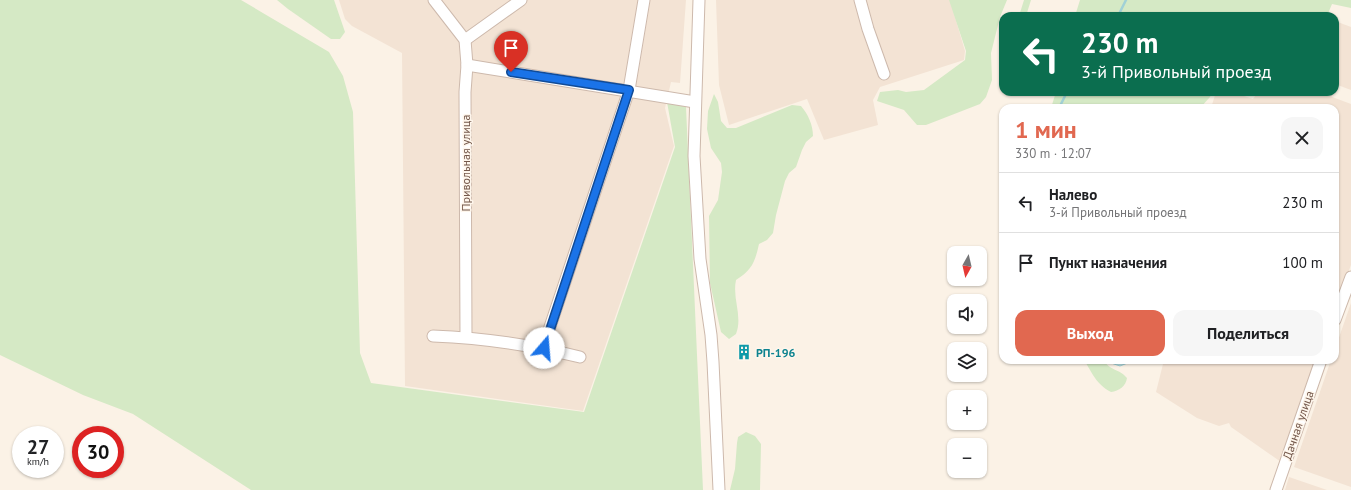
<!DOCTYPE html>
<html lang="ru">
<meta charset="utf-8">
<style>
:root{--surface:#fff;--page:#f6f6f6;--text:#202124;--muted:#757577;--line:#e0e0e0;--accent:#e16850}
body{margin:0;font-family:"PT Sans",sans-serif;background:var(--page);color:var(--text);height:100vh;display:flex;flex-direction:column;font-size:15px;white-space:nowrap}
*{box-sizing:border-box;margin:0}
p{font-size:13px;color:var(--muted)}
.icon{flex:none;width:22px;height:22px;fill:none;stroke:currentColor;stroke-width:2;stroke-linecap:round;stroke-linejoin:round}
.map{position:relative;flex:1;overflow:hidden}
.details{position:absolute;left:999px;top:104px;width:340px;height:260px;display:flex;flex-direction:column;background:var(--surface);border-radius:12px;box-shadow:0 1px 3px #0004}
.details>*{flex:none}
.banner{position:absolute;left:999px;top:12px;width:340px;height:84px;border-radius:12px;box-shadow:0 1px 3px #0004;background:#0b6e4f;color:#fff;overflow:hidden}
.needle{width:26px;rotate:188deg}
.tools{position:absolute;left:947px;top:246px;display:grid;gap:8px}
.tools a{display:grid;place-items:center;width:40px;height:40px;border-radius:8px;background:var(--surface);box-shadow:0 1px 3px #0004;font-size:20px}
.speed{position:absolute;left:12px;top:426px;display:flex;gap:8px;font-size:20px;font-weight:700;text-align:center}
.speed>*{display:grid;place-content:center;width:52px;height:52px;border-radius:50%;background:var(--surface);box-shadow:0 1px 3px #0004;line-height:1}
.speed small{font-size:10px;font-weight:400}
.speed .limit{border:6px solid #d22;background:#fff;color:#111}
.pin{position:absolute;display:grid;place-items:center;width:34px;height:34px;color:#fff;margin:-41px -17px;border-radius:50% 50% 50% 0;rotate:-45deg;box-shadow:0 0 4px #0007}
.pin .icon{rotate:45deg}
.me{position:absolute;width:44px;margin:-22px;rotate:18deg;stroke-linejoin:round;filter:drop-shadow(0 0 3px #0008)}
.turn{display:flex;align-items:center;gap:14px;height:84px;padding:0 16px;font-size:18px}
.turn .icon{width:52px;height:52px;stroke-width:2.5}
.turn b{display:block;font-size:28px;line-height:34px}
.round{display:grid;place-items:center;flex:none;width:42px;height:42px;border-radius:12px;background:var(--page)}
.overview{display:flex;align-items:center;justify-content:space-between;height:68px;padding:0 16px}
h1{font-size:24px;font-weight:800;line-height:30px;color:var(--accent)}
.action{display:flex;gap:8px;margin-top:auto;padding:8px 16px}
.action a{flex:1;height:46px;border-radius:12px;background:var(--accent);color:#fff;font-size:16px;font-weight:800;line-height:46px;text-align:center}
.action a+a{background:var(--page);color:var(--text)}
ul{padding:0;list-style:none}
li{display:flex;align-items:center;gap:12px;height:60px;padding:0 16px;border-top:1px solid var(--line)}
li div{flex:1}
li b{display:block;font-size:15px}
li em{font-style:normal}
.map>svg:first-child{display:block}
.residential{fill:#f3e3d4}
.green{fill:#d5e9c5}
.water{fill:#bbe1e4;stroke:#a1d1d6}
.lines{fill:none;stroke-linecap:round;stroke-linejoin:round}
.stream{stroke:#a1d1d6;stroke-width:2.5}
.minor-casing{stroke:#cdb9ac;stroke-width:13}
.minor{stroke:#fff;stroke-width:11}
.route-casing{stroke:#114b97;stroke-width:10}
.route{stroke:#1a73e8;stroke-width:7}
.labels{text-anchor:middle;dominant-baseline:central;stroke-width:3;stroke-linejoin:round;paint-order:stroke}
.street-label{font-size:12px;fill:#74584b;stroke:#fef6ec}
.culture-label{font-size:12px;font-weight:bold;fill:#0d838f;stroke:#fef6ec;text-anchor:start}
</style>
<div class="map">
<svg width="1351" height="490" viewBox="0 0 1351 490">
<rect width="100%" height="100%" fill="#fbf2e6"/>
<!-- residential -->
<g class="residential">
<path d="M339,0H686L680,83L671,82L665,108L674,146L583,411L405,386L402,53L352,26L345,19Z"/>
<path d="M716,0H950L965,51L964,60L880,87L873,100L878,125L824,140L807,99L729,125L719,85Z"/>
<path d="M1335,21L1351,27V90L1335,84Z"/>
<path d="M1216,92H1232L1253,99L1258,92H1319L1351,104V265L1335,308V108H1211Z"/>
<path d="M1351,303V487L1294,467L1331,360H1335V349Z"/>
<path d="M1164,360H1317L1281,462L1231,427L1229,423L1219,426L1197,418L1156,392Z"/>
<path d="M1289,477L1327,490H1285Z"/>
</g>
<!-- green -->
<g class="green">
<path d="M0,0H241L329,52L343,76L353,112L360,353L371,383L584,412L675,147L667,102L686,107L703,490H251L133,414L83,395L0,355Z"/>
<path d="M277,0H334L345,32L340,39H331L288,9Z"/>
<path d="M949,0H1007L1000,17L991,53L992,80L986,97L980,104L926,125H917L904,110L877,101L880,92L898,90L906,92L924,90L965,60L966,51Z"/>
<path d="M1024,0H1031L1026,16H1019Z"/>
<path d="M1080,0H1351V8L1332,4L1327,16H1075Z"/>
<path d="M1056,92H1212L1210,97L1200,108H1051Z"/>
<path d="M714,94L718,102L721,121L727,128H736L792,105L801,106C808,114 813,125 813,136L806,142L802,150L796,167L789,173L785,181L776,215L773,233L767,240L759,244C755,262 752,270 736,280C732,299 743,316 736,334L729,339L721,332L710,283L709,216L718,200L722,172L721,163L711,148L707,129L708,111Z"/>
<path d="M1084,360H1104C1108,370 1120,369 1127,378C1126,386 1119,391 1111,392C1096,384 1093,374 1084,360Z"/>
<path d="M746,432L755,436L761,444L760,490H730L735,469L737,443L738,437Z"/>
</g>
<!-- water -->
<path class="water" d="M1107,360H1135L1120,366L1108,362Z"/>
<g class="lines">
<!-- stream -->
<g class="stream">
<path d="M1118,16L1126,0"/>
<path d="M1059,108L1067,92"/>
</g>
<!-- minor casing -->
<g class="minor-casing">
<g id="minor">
<path d="M434,0L465,40L467,65L465,92L466,337"/>
<path d="M699,0L694,156L700,259L711,335L713,362L719,490"/>
<path d="M860,0L868,29L884,74"/>
<path d="M465,40L521,0"/>
<path d="M467,65L695,102"/>
<path d="M1335,320L1351,277"/>
<path d="M433,336C483,338 532,345 580,357"/>
<path d="M543,348L629,90L644,0"/>
<path d="M1276,490L1321,360"/>
</g>
</g>
<!-- minor -->
<use href="#minor" class="minor"/>
</g>
<g class="lines">
<!-- route casing -->
<g class="route-casing">
<path id="route" d="M511,72L629,90L544,348"/>
</g>
<!-- route -->
<use href="#route" class="route"/>
</g>
<!-- icons -->
<defs>
<g id="building-bare" transform="scale(1.2)"><path d="M-4-6H4V6H1V3H-1V6H-4ZM-2.5-4.3h1.7v1.8h-1.7ZM.8-4.3h1.7v1.8H.8ZM-2.5-1h1.7V.8h-1.7ZM.8-1h1.7V.8H.8Z" fill="#0f9aa8" stroke="#fef6ec" stroke-width="2.5" paint-order="stroke"/></g>
</defs>
<g fill-rule="evenodd">
<use href="#building-bare" x="744" y="352"/>
</g>
<g class="labels">
<!-- street labels -->
<g class="street-label">
<text transform="translate(465 163) rotate(-90)">Привольная улица</text>
<text transform="translate(1298 425) rotate(-71)">Дачная улица</text>
</g>
<!-- culture labels -->
<g class="culture-label">
<text x="756" y="352">РП-196</text>
</g>
</g>
</svg>
<div class="tools">
<a><svg class="needle" viewBox="-14 -14 28 28"><path d="M0-13l5 13h-10z" fill="#e53935"/><path d="M0 13l5-13h-10z" fill="#757577"/></svg></a>
<a><svg class="icon" aria-label="sound" viewBox="0 0 24 24"><path d="M4 9h4l5-4v14l-5-4H4zM17 9q2 3 0 6"/></svg></a>
<a><svg class="icon" aria-label="layers" viewBox="0 0 24 24"><path d="M12 4l9 5-9 5-9-5zM3 14l9 5 9-5"/></svg></a>
<a>+</a>
<a>−</a>
</div>
<div class="speed"><div>27<small>km/h</small></div><div class="limit">30</div></div>
<div class="pin" style="left:511px;top:72px;background:#d93025"><svg class="icon" aria-label="arrive" viewBox="0 0 24 24"><path d="M6 21V4h12l-3 4 3 4H6"/></svg></div>
<svg class="me" style="left:544px;top:348px" viewBox="-20 -20 40 40"><circle r="19" fill="#fff"/><path d="M0-13L10 11 0 6-10 11z" fill="#1a73e8"/></svg>
<div class="banner">
<div class="turn"><svg class="icon" aria-label="left" viewBox="0 0 24 24"><path d="M17 20v-9H6M10 6l-5 5 5 5"/></svg><div><b>230 m</b>3-й Привольный проезд</div></div>
</div>
<section class="details">
<div class="overview"><div><h1>1 мин</h1><p>330 m · 12:07</p></div><a class="round"><svg class="icon" aria-label="close" viewBox="0 0 24 24"><path d="M6 6l12 12M18 6L6 18"/></svg></a></div>
<ul>
<li><svg class="icon" aria-label="left" viewBox="0 0 24 24"><path d="M17 20v-9H6M10 6l-5 5 5 5"/></svg><div><b>Налево</b><p>3-й Привольный проезд</p></div><em>230 m</em></li>
<li><svg class="icon" aria-label="arrive" viewBox="0 0 24 24"><path d="M6 21V4h12l-3 4 3 4H6"/></svg><div><b>Пункт назначения</b></div><em>100 m</em></li>
</ul>
<div class="action"><a>Выход</a><a>Поделиться</a></div>
</section>
</div>
